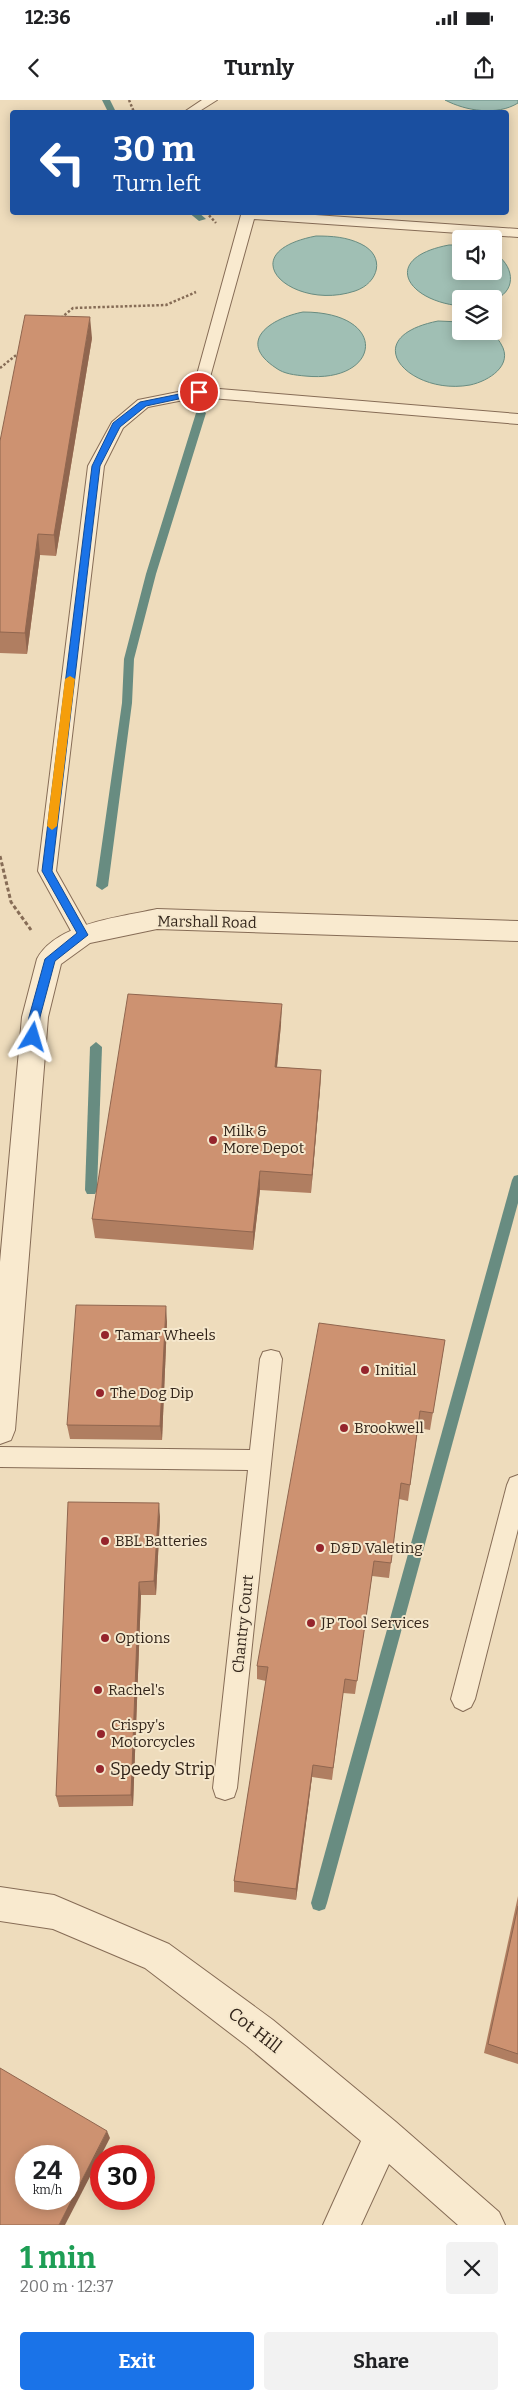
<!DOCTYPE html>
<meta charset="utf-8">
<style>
:root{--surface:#fff;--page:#f2f2f2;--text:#202124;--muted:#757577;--accent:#1a73e8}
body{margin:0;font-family:Bitter,serif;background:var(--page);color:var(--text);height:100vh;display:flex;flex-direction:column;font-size:19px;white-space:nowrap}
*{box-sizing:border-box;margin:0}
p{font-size:16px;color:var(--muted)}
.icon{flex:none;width:28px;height:28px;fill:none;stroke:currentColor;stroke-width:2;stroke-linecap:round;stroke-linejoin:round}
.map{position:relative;height:2125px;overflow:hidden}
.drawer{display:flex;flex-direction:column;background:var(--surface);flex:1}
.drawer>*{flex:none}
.hud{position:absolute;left:10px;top:10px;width:499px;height:105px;border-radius:5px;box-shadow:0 2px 12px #0003;background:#1a4fa0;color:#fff;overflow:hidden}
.buttons{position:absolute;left:452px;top:130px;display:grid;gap:10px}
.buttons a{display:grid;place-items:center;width:50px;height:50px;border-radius:5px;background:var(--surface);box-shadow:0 2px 12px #0003;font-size:25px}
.speed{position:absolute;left:15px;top:2045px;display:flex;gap:10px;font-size:25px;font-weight:700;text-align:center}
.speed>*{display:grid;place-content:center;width:65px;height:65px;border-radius:50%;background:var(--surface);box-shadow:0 2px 12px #0003;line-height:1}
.speed small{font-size:12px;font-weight:400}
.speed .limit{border:8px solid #d22;background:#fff;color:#111}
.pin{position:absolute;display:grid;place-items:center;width:42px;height:42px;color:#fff;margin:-21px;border:2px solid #fff;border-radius:50%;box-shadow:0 1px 5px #0007}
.me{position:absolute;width:55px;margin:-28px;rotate:7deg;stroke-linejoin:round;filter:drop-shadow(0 0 4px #0008)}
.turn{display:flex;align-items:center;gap:18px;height:105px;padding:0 20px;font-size:22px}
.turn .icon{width:65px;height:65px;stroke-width:2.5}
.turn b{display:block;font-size:35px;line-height:42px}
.round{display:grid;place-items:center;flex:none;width:52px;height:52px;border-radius:5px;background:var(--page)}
.head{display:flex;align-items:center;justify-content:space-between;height:85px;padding:0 20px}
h1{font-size:30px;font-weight:700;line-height:38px;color:#1e9e55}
.cta{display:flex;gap:10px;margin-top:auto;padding:10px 20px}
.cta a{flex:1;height:58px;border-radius:5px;background:var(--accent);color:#fff;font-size:20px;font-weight:700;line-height:58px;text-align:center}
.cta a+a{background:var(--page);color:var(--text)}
.status{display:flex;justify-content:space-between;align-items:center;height:35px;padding:0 25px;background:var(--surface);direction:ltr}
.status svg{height:14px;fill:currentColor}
header{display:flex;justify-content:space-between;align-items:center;height:65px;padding:0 20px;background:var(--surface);font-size:22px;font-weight:700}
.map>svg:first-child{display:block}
.water{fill:#a0bfb4;stroke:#688c81}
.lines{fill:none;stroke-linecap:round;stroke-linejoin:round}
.stream{fill:#688c81;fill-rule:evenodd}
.lane-casing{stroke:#866c56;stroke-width:2}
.street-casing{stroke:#866c56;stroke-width:2}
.path-far1{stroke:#866c56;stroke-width:2.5;stroke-dasharray:2.5 2;stroke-linecap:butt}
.path{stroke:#866c56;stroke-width:3;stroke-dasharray:4 2.5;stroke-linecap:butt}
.lane{fill:#f9eacf;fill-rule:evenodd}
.street{fill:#f9eacf;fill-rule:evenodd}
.wall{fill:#b07e61}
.shaded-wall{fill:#90664f}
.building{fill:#cd9271;stroke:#90664f;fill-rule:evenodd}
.route{fill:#1a73e8;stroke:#114b97}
.slow{fill:#f59e0b}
.poi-dot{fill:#95252c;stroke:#f5e7cc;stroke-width:2}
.labels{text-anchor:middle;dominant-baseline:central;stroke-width:4;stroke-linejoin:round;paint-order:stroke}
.street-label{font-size:15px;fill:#34261b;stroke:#f5e7cc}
.poi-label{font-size:15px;fill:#34261b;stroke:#f5e7cc;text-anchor:start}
.near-poi-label{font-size:18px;fill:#34261b;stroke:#f5e7cc;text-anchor:start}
.near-street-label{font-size:18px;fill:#34261b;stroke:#f5e7cc}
</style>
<div class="status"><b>12:36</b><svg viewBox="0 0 49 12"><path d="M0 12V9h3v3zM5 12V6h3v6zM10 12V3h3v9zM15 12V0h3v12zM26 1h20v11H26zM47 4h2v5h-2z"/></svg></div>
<header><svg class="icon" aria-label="back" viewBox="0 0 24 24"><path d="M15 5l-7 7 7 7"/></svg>Turnly<svg class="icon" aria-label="share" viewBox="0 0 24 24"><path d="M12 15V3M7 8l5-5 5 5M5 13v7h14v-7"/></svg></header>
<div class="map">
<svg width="518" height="2125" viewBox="0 0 518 2125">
<rect width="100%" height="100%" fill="#eedcbc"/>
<!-- water -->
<g class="water">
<path d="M445,0H518V3C497,16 466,11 445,0Z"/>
<path d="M316,136C332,136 347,137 361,144C386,156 379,183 355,191C292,212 228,153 316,136Z"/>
<path d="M449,145H461V171H494V153C513,164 518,189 496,199C490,201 471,199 461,199V206C406,201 380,158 449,145Z"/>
<path d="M303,212C391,212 381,284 305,276C295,275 284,274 276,268C235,241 272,218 303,212Z"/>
<path d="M438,221L461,222V231C469,231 480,229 488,231C493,233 499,240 501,244C514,265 489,281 470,285C410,296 354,238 438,221Z"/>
</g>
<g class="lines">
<!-- stream -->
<g class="stream">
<path d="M102,0H110L116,12H108Z"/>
<path d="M188,112H198L206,119L199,121Z"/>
<path d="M201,310L206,313L156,474L134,559L132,603L108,786L102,790L96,786L122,603L124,559L146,474L196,313Z"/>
<path d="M96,942L102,947L97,1090L95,1094H87L85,1090L90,947Z"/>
<path d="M518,1075V1103L327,1803L325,1809L319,1811L313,1809L311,1803L512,1080L514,1076Z"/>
</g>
<!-- lane casing -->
<g class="lane-casing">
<g id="lane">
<path d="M202,0H217L198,12H184Z"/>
<path d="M240,112H272L518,129V137L254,119L207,288L518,314V324L199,297L148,307L123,328L104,366L56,771L92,835L90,840L83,842L76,840L38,771L88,366L112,322L138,300L193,289L241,115Z"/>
<path d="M271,1250L279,1252L282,1259L237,1688L234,1697L225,1700L216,1697L213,1688L248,1370L0,1367V1347L250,1350L260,1259L263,1252Z"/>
<path d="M518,1375V1429L475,1599L471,1607L463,1611L455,1607L451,1599L507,1385L510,1378Z"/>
</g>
</g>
<!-- street casing -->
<g class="street-casing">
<g id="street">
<path d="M157,809L518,821V841L157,829L90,843L61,864L48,917L15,1330L11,1340L0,1344V1162L22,917L37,859C56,823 121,817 157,809Z"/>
<path d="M0,1787L54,1795L169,1844L273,1920L396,2022L499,2112L505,2125H458L389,2064L361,2125H323L361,2041L247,1946L145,1868L53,1829L0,1821Z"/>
</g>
</g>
<!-- path-far1 -->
<g class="path-far1">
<path d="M129,0L134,12"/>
<path d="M206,112L216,123"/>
<path d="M61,218L73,208L166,205L196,192"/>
<path d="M0,268L20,252"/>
</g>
<!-- path -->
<path class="path" d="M0,756L11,802L31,830"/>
<!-- lane -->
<use href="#lane" class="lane"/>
<!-- street -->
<use href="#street" class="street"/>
</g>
<!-- wall -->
<g class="wall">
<path d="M92,238L56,456L40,455L27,554L0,553V341Z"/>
<path d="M281,924L277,967L321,970L320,990L311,1093L260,1090L253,1150L95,1138L92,1119Z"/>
<path d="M167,1222L162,1340L70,1339L67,1325Z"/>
<path d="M445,1240L430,1330L418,1328L408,1401L399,1399L389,1478L372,1476L355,1594L343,1593L332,1680L312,1677L296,1800L234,1792V1781L266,1581L257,1579V1566Z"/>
<path d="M160,1417L156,1495H141L133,1706L59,1707L56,1696Z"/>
<path d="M518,1796V1964L484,1953Z"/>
</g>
<!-- shaded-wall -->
<g class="shaded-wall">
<path d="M90,217L92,238L56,456L54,435Z"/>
<path d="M38,434L40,455L27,554L25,533Z"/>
<path d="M282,904L281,924L275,987V967Z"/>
<path d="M321,970L320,990L311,1093L312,1075Z"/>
<path d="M260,1071V1090L253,1150V1132Z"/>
<path d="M166,1206L167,1222L162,1340L160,1326Z"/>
<path d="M159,1403L160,1417L156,1495L154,1481Z"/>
<path d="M139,1482L141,1495L133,1706L131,1695Z"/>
<path d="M313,1665L312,1677L296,1800V1789Z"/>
<path d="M107,2031L110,2038L65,2125H59Z"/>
</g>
<!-- building -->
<g class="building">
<path d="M25,215L90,217L54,435L38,434L25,533L0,532V341Z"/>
<path d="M128,894L282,904L275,967L321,970L312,1075L260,1071L253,1132L92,1119Z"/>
<path d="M76,1205L166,1206L160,1326L67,1325Z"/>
<path d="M319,1223L445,1240L433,1313L420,1311L410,1385L401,1383L391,1463L374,1461L357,1581L345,1579L333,1668L313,1665L296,1789L234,1781L268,1567L257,1566Z"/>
<path d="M68,1402L159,1403L154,1481L139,1482L131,1695L56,1696Z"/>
<path d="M518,1806V1954L488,1944Z"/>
<path d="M0,1968L107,2031L59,2125H0ZM26,2056H69V2099H26Z"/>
</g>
<!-- route -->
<path class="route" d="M199,290L202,291V294L146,306L120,327L100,366L52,771L88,835L55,861L40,917L38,937L33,941L27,937L29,917L45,859L77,833L42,771L92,366L113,323L140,302Z"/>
<!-- slow -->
<path class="slow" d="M70,576L75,579L57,726L52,730L47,726L65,579Z"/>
<!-- markers -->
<g class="poi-dot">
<circle cx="213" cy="1040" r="5"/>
<circle cx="105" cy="1235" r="5"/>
<circle cx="365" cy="1270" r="5"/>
<circle cx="100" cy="1293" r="5"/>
<circle cx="344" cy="1328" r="5"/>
<circle cx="105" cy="1441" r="5"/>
<circle cx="320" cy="1448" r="5"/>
<circle cx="311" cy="1523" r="5"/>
<circle cx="105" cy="1538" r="5"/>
<circle cx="98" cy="1590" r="5"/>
<circle cx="101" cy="1634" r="5"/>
<circle cx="100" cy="1669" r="5"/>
</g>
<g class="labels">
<!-- street labels -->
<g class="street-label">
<text transform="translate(207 822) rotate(1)">Marshall Road</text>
<text transform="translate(243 1524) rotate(-84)">Chantry Court</text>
</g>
<!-- poi labels -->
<g class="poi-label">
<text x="223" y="1031">Milk &amp;<tspan x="223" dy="17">More Depot</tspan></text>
<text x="115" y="1235">Tamar Wheels</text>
<text x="375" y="1270">Initial</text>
<text x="110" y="1293">The Dog Dip</text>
<text x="354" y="1328">Brookwell</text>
<text x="115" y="1441">BBL Batteries</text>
<text x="330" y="1448">D&amp;D Valeting</text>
<text x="321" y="1523">JP Tool Services</text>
<text x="115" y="1538">Options</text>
<text x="108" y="1590">Rachel's</text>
<text x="111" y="1625">Crispy's<tspan x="111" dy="17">Motorcycles</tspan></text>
</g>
<!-- near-poi labels -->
<g class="near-poi-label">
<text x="110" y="1669">Speedy Strip</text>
</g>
<!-- near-street labels -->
<g class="near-street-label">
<text transform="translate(255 1930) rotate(38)">Cot Hill</text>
</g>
</g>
</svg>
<div class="buttons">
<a><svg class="icon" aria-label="sound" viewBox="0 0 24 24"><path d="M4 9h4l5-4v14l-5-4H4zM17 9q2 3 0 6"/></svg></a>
<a><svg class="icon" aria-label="layers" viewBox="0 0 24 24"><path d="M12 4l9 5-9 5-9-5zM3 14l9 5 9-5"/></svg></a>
</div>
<div class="speed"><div>24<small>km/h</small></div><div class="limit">30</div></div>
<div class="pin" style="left:199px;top:292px;background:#d93025"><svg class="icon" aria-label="arrive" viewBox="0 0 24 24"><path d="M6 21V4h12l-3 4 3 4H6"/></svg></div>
<svg class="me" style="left:33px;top:937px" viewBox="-20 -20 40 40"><path d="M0-17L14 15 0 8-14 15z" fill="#1a73e8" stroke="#fff" stroke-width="4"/></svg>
<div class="hud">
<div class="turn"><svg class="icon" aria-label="left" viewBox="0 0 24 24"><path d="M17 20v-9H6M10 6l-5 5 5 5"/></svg><div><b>30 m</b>Turn left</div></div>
</div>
</div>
<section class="drawer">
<div class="head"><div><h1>1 min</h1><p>200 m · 12:37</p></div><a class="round"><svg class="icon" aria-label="close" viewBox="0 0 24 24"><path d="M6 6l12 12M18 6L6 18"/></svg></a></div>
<div class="cta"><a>Exit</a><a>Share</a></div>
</section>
